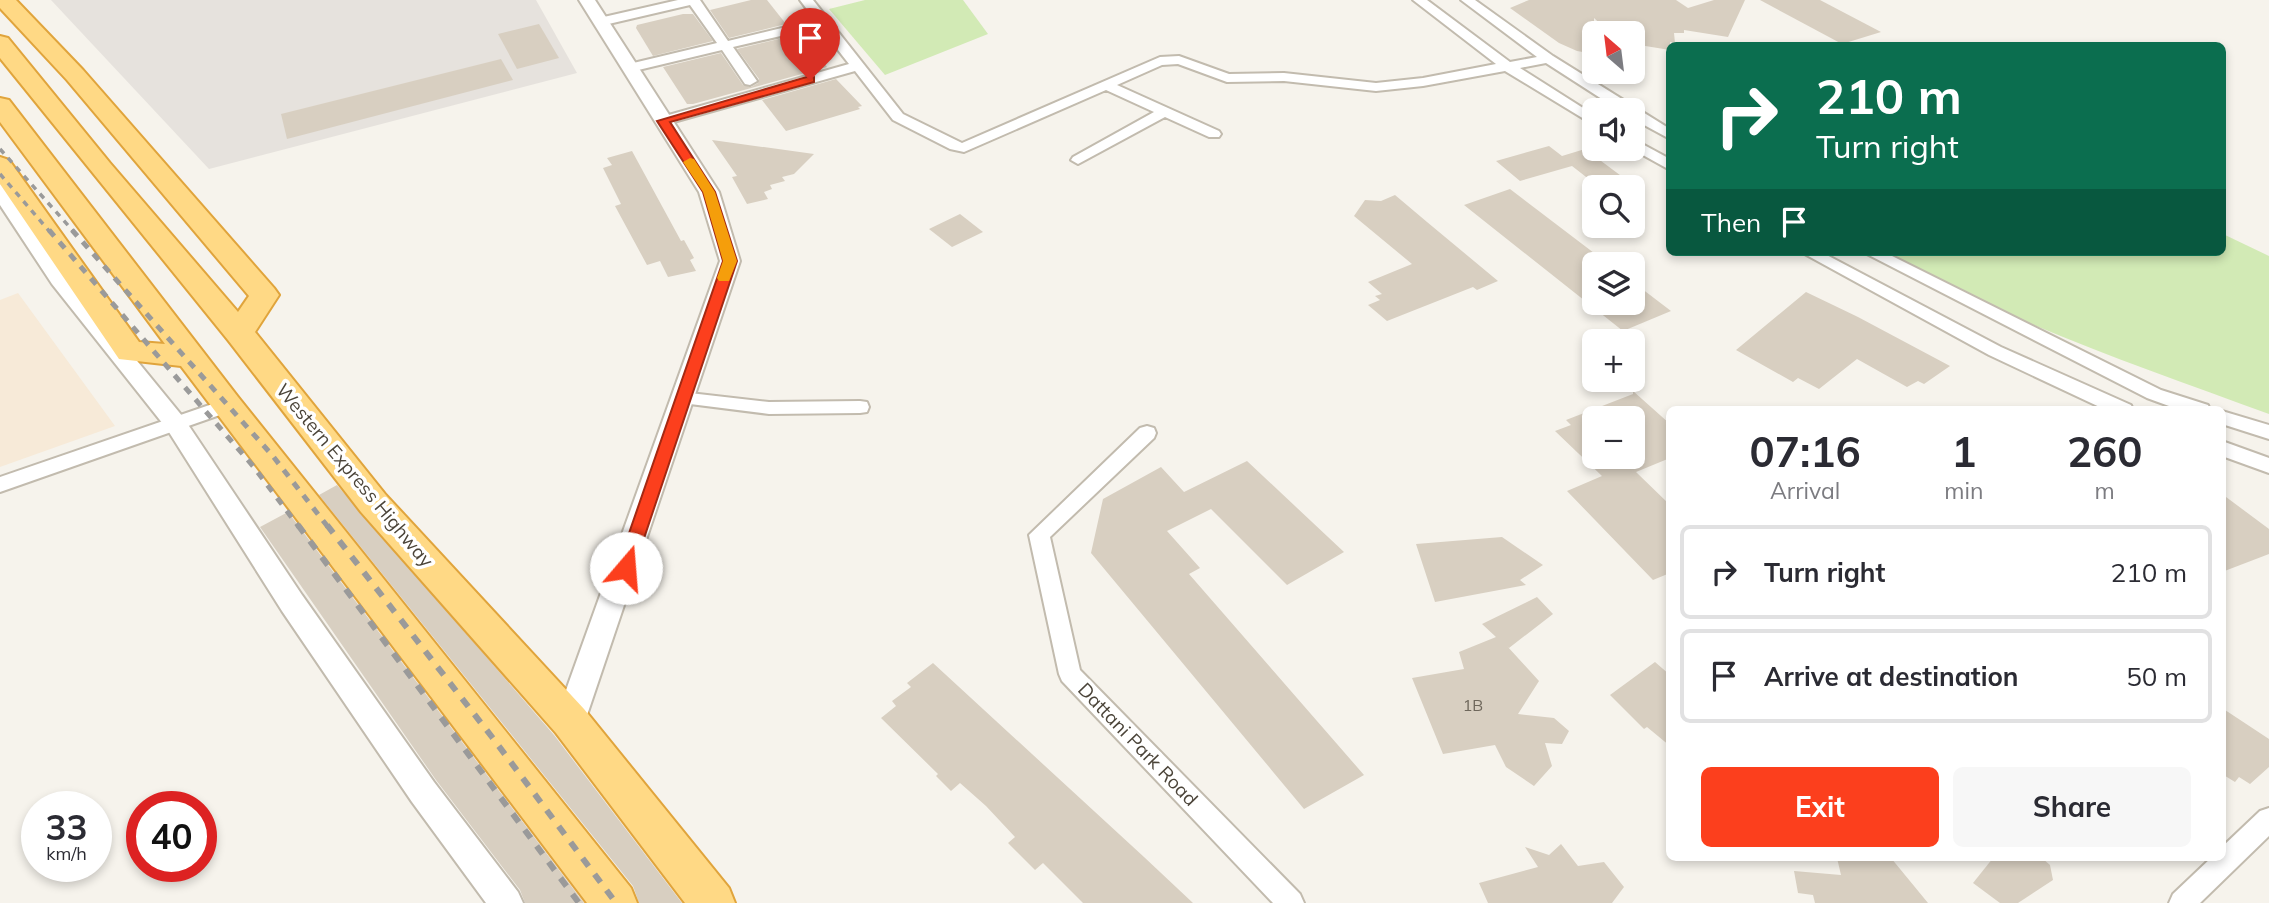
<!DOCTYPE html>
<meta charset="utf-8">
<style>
:root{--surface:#fff;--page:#f7f7f7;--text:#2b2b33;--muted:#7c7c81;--line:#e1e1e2;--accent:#fc3f1d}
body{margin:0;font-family:Mulish,sans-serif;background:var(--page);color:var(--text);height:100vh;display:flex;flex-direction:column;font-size:26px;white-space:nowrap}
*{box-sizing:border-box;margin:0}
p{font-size:23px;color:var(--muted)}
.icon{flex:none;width:38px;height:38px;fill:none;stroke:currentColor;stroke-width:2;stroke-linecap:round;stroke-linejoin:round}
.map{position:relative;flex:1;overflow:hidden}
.side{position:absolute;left:1666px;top:406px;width:560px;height:455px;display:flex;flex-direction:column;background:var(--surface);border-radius:10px;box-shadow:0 4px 10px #0003}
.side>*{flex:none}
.banner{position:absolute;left:1666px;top:42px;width:560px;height:214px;border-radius:10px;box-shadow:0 4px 10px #0003;background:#0b6e4f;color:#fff;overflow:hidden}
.needle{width:46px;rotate:332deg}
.buttons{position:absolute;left:1582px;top:21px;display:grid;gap:14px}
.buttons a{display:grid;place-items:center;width:63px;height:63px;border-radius:10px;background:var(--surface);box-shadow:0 4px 10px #0003;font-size:35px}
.speed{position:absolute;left:21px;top:791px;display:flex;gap:14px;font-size:35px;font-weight:700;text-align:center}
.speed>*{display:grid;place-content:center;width:91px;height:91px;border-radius:50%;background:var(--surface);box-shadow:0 4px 10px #0003;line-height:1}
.speed small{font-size:18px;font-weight:400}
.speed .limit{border:10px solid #d22;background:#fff;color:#111}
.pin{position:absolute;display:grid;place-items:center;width:60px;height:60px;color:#fff;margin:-72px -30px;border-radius:50% 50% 50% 0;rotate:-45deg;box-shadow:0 0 7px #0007}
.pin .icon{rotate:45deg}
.me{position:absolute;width:77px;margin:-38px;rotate:18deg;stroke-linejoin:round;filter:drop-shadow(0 0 5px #0008)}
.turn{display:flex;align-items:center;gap:24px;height:147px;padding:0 35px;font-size:32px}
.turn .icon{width:91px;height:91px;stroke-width:2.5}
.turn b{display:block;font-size:49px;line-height:60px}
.then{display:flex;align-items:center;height:66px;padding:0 35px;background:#0003;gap:14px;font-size:26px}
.eta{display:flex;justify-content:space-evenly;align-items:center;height:119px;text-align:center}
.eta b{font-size:42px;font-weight:700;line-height:49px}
.cta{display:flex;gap:14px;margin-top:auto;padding:14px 35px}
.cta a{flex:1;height:80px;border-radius:10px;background:var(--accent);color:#fff;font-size:28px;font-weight:700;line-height:80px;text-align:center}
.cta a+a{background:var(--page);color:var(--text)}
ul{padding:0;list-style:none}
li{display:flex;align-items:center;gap:21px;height:94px;margin:0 14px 10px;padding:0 21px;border:4px solid var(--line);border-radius:10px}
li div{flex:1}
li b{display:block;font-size:26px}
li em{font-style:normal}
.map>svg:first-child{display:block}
.commercial{fill:#f7ead8}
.industrial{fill:#e6e2dd}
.green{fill:#d2eab5}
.building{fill:#d8cfc1;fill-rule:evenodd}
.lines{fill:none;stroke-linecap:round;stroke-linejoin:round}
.minor-casing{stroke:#c2bbae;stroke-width:4}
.tertiary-casing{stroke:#c2bbae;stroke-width:4}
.trunk-casing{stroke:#e0a43c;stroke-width:4}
.minor{fill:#fff;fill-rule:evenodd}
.tertiary{fill:#fff;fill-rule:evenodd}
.trunk{fill:#ffd985;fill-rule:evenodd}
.rail-far2{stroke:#9a9a9a;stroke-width:3.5;stroke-dasharray:6 6;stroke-linecap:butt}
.rail-far1{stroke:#9a9a9a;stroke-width:5;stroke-dasharray:8 8;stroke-linecap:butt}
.rail{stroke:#9a9a9a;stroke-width:6;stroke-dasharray:10 10;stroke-linecap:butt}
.route{fill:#fc3f1d;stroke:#a42913;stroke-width:2}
.slow{fill:#f59e0b}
.labels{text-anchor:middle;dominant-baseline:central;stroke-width:7;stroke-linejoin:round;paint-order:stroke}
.number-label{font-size:16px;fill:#6e675b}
.street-label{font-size:19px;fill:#4b4439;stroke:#fff}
</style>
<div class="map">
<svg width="2269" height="903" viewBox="0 0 2269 903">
<rect width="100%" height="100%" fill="#f6f3ec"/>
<!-- commercial -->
<path class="commercial" d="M18,293L115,426L0,467V300Z"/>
<!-- industrial -->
<path class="industrial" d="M51,0H536L577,73L209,169Z"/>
<!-- green -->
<g class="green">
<path d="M865,0H963L988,34L885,75L829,9Z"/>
<path d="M2223,234L2269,256V414C2138,366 2005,321 1883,252H2222Z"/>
</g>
<!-- building -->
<g class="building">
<path d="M751,0H767L786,24L729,38L710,10Z"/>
<path d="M1529,0H1676L1688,8L1714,0H1745L1728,37L1684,30V33H1674L1675,43L1670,42V50L1633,44V33H1610L1594,18V54L1577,51L1559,43L1510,8Z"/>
<path d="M1760,0H1820L1881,32L1842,44Z"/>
<path d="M683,14H693L713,41L653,56L636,28L637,25Z"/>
<path d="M539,24L559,58L517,69L498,34Z"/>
<path d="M795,35L803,38L827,67L693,104H687L663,67L721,53L743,85L751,87L758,83L759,79L737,49Z"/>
<path d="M501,59L513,80L287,139L281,114Z"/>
<path d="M836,79L862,106L858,107L860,109L786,131L762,100Z"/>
<path d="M712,140L814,154L794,174L782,177L785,181L770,185L772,189L764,192L768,199L747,204L732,177L737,176Z"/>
<path d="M1549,146L1562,156L1585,149L1636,187H1599L1572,166L1520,181L1496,161Z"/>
<path d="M632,151L681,241L684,240L694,258L690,260L696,271L668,277L660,261L647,265L615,206L621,204L603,168L612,165L607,158Z"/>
<path d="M1510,189L1594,253V303H1633V282L1671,311L1623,331L1464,205Z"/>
<path d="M1395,195L1427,222L1498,281L1477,290L1473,287L1387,321L1368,305L1380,300L1375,296L1382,294L1368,282L1412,264L1354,216L1365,200L1381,201Z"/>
<path d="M960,214L983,232L952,247L929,229Z"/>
<path d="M1806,292L1858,317L1950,366L1924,384L1918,381L1907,387L1857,359L1819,389L1798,378L1793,382L1736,350Z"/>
<path d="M1633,391L1670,424V458L1636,472L1670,505V573L1653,580L1567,491L1602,476L1555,431L1571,425L1566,420L1633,394ZM1594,418H1633V457H1594Z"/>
<path d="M1247,461L1344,552L1287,585L1211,509L1167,531L1200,568L1189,574L1364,775L1304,809L1091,553L1103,499L1161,467L1184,492Z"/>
<path d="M337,485L554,735L682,903H639L633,886L319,495Z"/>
<path d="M2222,494L2269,529V554L2222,572Z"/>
<path d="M288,512L584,903H525L520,890L436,780L260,527Z"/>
<path d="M1502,537L1543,565L1520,580L1526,585L1435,602L1416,544Z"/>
<path d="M1537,597L1553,614L1509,648L1507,646L1539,681L1518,714L1554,718L1569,731L1562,744L1545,743L1552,766L1534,786L1506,767L1495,745L1443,754L1412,678L1464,669L1459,652L1496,637L1482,624Z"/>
<path d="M1655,662L1670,675V746L1647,727L1644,729L1610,695Z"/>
<path d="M933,663L1144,857L1193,903H1083L1043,863L1035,870L1008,843L1015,837L986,806L960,783L951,791L936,776L938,774L881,718L896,706L892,701L911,687L907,683Z"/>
<path d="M2222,708L2269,739V767L2250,784L2239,777L2235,782L2222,774Z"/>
<path d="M1561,844L1578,866L1604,862L1624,887L1612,903H1488L1479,883L1538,867L1525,847L1549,855Z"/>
<path d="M1837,858H1891L1928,903H1815L1813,895L1798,893L1794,871L1841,875Z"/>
<path d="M1993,858H2042L2050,865L2053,880L2018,903H2000L1973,883Z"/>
</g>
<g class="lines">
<!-- minor casing -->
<g class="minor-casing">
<g id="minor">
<path d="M678,0H700L728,41L815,20L800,0H813L903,114L962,143L1160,57L1179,56L1229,74L1284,73L1376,83L1423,78L1496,64L1413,0H1427L1510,62L1537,57L1461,0H1475L1553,56L1670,129V139L1633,119V110H1619L1546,63L1520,68L1594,115V125L1505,71L1423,86L1376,91L1284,81L1227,82L1178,64L1162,65L1117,85L1219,131L1221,134L1219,137H1209L1165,117L1078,164L1071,160L1073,157L1154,112L1106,90L964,152L950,149L893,120L855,71L663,125L658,124V118L849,64L820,27L733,47L757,81L750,85L745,84L722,50L630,72L625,71V65L717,43L690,5L600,26L594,22L595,19Z"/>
<path d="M1633,139L1670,159V170L1632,149Z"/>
<path d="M1801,252H1821L2001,347L2131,405L2133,410H2106L1989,355Z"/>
<path d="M1863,252H1884L2161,390L2208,405L2210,410H2180L2147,398Z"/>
<path d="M681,392L769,402L860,401L867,402L869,407L867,412L860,413L769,414L674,402L672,398L674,394Z"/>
<path d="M227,399L234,400L236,405L234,410L0,492V477Z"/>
<path d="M2222,411L2269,425V439L2222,424Z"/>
<path d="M1147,426L1154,428L1156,433L1154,438L1050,537L1080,670L1300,894L1304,903H1273L1062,681L1059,674L1029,535L1140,428Z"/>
<path d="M2222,441L2269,458V473L2222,456Z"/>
<path d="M2269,808V836L2200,903H2169L2173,894L2211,858H2222V847L2260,811Z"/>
</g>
</g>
<!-- tertiary casing -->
<g class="tertiary-casing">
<g id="tertiary">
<path d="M579,0H595L719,192L740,261L585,721L580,730L570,734L560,730L555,721L720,261L699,192Z"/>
<path d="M0,184L7,186L66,274L183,417L302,595L434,782L518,892L523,903H486L412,802L282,611L167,429L52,284L0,205Z"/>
</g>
</g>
<!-- trunk casing -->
<g class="trunk-casing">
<g id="trunk">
<path d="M0,0H16L83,70L274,288L279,295L255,332L385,494L584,709L729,888L735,903H685L556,733L361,512L228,340L0,58V36L8,38L110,163L238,312L249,296L67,80L0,8Z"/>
<path d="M0,98L9,100L238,397L631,888L637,903H587L181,366L119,359L0,184V157L9,160L139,342L165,344L0,122Z"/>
</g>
</g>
<!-- minor -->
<use href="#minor" class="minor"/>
<!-- tertiary -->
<use href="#tertiary" class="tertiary"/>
<!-- trunk -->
<use href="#trunk" class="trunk"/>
<!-- rail-far2 -->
<g class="rail-far2">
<path d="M0,149L74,232"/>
<path d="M0,174L50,232"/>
</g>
<!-- rail-far1 -->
<g class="rail-far1">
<path d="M49,230L253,466L299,527"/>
<path d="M72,230L272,455L328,527"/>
</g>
<!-- rail -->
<g class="rail">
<path d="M298,525L579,903"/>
<path d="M327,525L492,737L616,903"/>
</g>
</g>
<!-- route -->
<path class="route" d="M810,76L814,77V82L670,122L715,192L737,261L634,568L632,572H619L617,568L723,261L703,192L657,121Z"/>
<!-- slow -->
<path class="slow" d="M690,158L694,159L715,192L737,261L729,281H719L717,278L723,261L703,192L683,162Z"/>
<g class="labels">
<!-- number labels -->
<g class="number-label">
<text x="1473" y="705">1B</text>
</g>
<!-- street labels -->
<g class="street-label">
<text transform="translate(355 475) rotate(50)">Western Express Highway</text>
<text transform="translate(1138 744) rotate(46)">Dattani Park Road</text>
</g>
</g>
</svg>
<div class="buttons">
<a><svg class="needle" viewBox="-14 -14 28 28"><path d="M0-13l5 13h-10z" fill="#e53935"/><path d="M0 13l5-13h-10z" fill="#7c7c81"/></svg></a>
<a><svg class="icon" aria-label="sound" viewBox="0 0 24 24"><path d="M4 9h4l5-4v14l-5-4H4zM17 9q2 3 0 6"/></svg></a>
<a><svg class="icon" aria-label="search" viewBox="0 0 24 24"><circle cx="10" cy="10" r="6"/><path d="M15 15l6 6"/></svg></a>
<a><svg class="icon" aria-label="layers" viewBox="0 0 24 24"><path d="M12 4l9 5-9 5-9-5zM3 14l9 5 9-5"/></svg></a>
<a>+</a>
<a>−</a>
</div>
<div class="speed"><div>33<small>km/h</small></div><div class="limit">40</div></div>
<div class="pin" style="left:810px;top:80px;background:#d93025"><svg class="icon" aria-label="arrive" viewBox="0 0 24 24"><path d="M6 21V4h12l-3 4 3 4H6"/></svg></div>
<svg class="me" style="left:626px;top:568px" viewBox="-20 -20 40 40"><circle r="19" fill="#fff"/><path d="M0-13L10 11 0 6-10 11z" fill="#fc3f1d"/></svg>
<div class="banner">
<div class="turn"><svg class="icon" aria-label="right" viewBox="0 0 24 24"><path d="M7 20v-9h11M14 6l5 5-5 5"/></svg><div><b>210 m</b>Turn right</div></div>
<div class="then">Then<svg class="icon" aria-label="arrive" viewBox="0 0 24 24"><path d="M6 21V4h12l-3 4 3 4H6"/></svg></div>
</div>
<section class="side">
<div class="eta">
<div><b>07:16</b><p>Arrival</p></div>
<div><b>1</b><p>min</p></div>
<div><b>260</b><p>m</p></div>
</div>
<ul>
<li><svg class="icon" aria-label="right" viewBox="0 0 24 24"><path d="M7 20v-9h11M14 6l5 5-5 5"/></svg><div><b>Turn right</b></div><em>210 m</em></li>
<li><svg class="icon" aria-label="arrive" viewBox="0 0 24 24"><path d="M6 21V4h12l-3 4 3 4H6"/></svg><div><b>Arrive at destination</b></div><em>50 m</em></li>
</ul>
<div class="cta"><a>Exit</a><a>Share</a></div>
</section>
</div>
